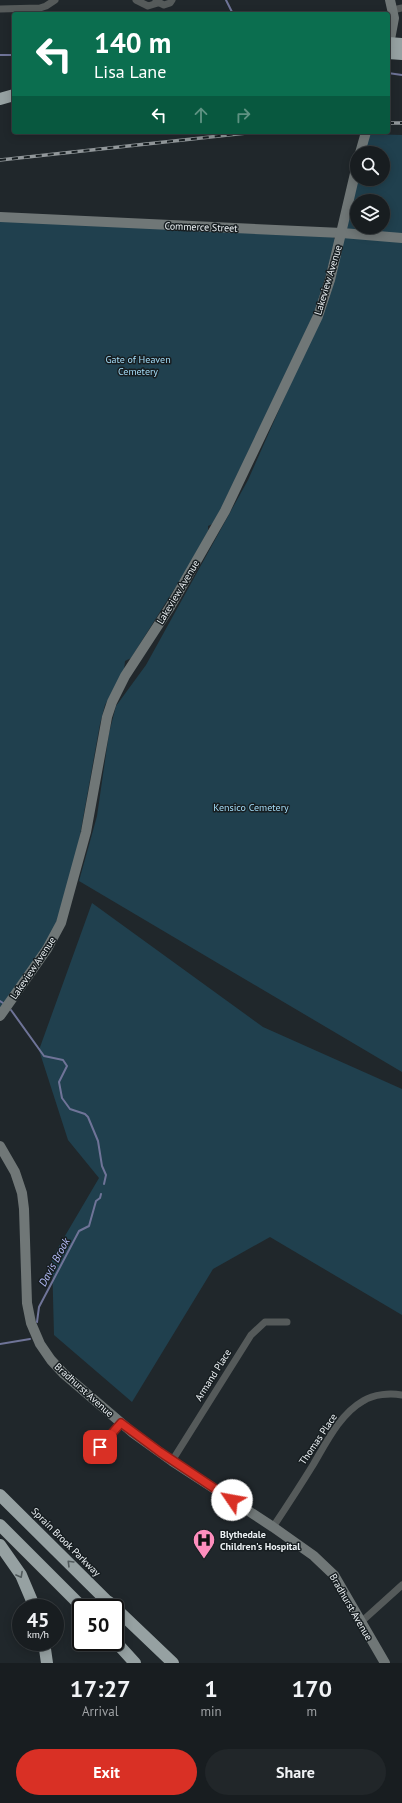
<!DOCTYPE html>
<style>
:root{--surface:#181d20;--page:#212629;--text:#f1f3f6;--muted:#9fa2a5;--line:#363b3e;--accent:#d93025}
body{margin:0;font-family:"PT Sans",sans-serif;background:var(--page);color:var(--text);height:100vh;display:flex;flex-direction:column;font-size:15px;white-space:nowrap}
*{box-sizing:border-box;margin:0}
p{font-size:13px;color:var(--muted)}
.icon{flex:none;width:22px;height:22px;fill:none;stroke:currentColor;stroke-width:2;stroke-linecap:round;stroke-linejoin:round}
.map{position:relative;height:1663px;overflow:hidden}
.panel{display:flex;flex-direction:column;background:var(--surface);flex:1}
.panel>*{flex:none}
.top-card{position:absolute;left:12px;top:12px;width:378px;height:122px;border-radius:4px;box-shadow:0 2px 10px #0003,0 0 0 1px var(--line);background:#0b6e4f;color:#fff;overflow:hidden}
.tools{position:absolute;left:350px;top:146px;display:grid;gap:8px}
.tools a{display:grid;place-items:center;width:40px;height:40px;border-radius:50%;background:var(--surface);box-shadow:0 2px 10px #0003,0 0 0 1px var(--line);font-size:20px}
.speed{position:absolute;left:12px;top:1599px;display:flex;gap:8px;font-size:20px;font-weight:700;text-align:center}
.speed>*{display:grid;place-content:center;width:52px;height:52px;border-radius:50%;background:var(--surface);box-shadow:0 2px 10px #0003,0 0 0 1px var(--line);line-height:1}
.speed small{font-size:10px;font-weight:400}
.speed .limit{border:2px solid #111;border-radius:6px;background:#fff;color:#111}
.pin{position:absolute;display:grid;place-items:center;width:34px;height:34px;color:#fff;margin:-17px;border-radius:8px;box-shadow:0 2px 6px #0006}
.me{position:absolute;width:44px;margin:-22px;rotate:303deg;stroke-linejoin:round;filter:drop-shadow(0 0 3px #0008)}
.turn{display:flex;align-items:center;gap:14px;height:84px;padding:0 16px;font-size:18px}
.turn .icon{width:52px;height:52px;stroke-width:2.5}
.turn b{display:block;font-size:28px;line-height:34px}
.lanes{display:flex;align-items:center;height:38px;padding:0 16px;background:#0003;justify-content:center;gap:20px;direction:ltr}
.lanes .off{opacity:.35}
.eta{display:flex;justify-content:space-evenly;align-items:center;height:68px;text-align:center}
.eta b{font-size:24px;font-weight:600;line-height:28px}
.button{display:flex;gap:8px;margin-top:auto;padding:8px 16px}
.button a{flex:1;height:46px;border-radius:24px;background:var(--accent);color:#fff;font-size:16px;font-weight:600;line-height:46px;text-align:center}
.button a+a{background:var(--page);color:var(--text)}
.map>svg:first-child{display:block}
.green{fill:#20404e;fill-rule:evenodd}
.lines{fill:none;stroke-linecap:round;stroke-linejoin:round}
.stream{stroke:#6f7498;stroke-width:2}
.street{stroke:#555a5a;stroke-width:7}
.secondary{stroke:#707777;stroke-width:10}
.highway{stroke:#96a1a2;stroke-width:12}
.rail-casing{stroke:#91979a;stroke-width:3.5}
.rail{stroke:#171e21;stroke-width:2;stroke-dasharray:6;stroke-linecap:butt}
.oneway{stroke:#50595b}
.route-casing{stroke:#8d1f18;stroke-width:10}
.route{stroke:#d93025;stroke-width:7}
.labels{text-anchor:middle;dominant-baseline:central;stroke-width:3;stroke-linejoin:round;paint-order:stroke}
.street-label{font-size:10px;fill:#ecf1f4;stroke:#171e21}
.park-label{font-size:10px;fill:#a4dcf7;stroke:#171e21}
.poi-label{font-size:10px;font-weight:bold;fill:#ecf1f4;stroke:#171e21;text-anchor:start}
.water-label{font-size:11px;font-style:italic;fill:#b7bffc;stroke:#171e21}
</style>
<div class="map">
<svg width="402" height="1663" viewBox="0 0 402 1663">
<rect width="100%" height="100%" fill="#20272b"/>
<!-- green -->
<g class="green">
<path d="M369,134L402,135V1072L79,881L97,816L109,733L116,706L146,665L248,480L331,292L358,179H383V153H364ZM357,201H383V227H357Z"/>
<path d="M0,221L332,236L336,240L315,312L220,511L212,524L208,526V531L185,572L131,658L125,661L124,670L105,705L100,724L77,852L67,894L51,936L0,1009Z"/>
<path d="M92,903L263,1027L402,1089V1315L270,1237L213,1269L132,1402L54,1335L52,1258L99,1178L68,1140L39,1050Z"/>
</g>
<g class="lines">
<!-- stream -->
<g class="stream">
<path d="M226,0L233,14"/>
<path d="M0,55H14"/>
<path d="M388,73L402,75"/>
<path d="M0,1001L3,1003"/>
<path d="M11,1010L44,1056L63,1060L67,1066L59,1082L62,1098L70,1109L85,1114L88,1117L98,1141L102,1166L106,1175L104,1184"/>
<path d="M37,1322L39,1307L79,1231L89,1226L96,1201L100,1198L101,1194"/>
<path d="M0,1344L30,1339"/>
</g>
<!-- street -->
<g class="street">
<path d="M136,0L148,6L158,3"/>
<path d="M156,1L164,5L170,3L172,0"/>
<path d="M0,9L40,8L46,6L55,0"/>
<path d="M393,10L402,8"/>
<path d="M90,1459L121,1423"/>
<path d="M172,1461L251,1335L265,1322H287"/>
<path d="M273,1527C287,1506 300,1486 313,1465C326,1443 340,1414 363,1401C374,1394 390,1393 402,1395"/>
<path d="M360,1623L402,1585"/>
</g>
<!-- secondary -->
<g class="secondary">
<path d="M388,50L394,18L390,0"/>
<path d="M360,153L366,132"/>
<path d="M0,217L342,233L402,238"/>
<path d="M0,1016L47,949L61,923L86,832L107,717L112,702L125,676L170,607L225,511L318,316L330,280L357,165"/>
<path d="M0,1146L15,1172L22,1193L24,1209L27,1303L31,1323L40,1344L51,1360L64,1374L133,1433L172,1461L273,1527L314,1556L334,1575L385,1663"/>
</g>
<!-- highway -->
<g class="highway">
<path d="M388,43L402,44"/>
<path d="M388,53L402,54"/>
<path d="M0,99L14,95"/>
<path d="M0,1495L114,1608"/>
<path d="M0,1525L83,1608"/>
<path d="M0,1545L21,1575L35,1608"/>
<path d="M109,1602L173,1663"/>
<path d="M115,1641L135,1663"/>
<path d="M44,1642L47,1663"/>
</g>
<!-- rail casing -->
<g class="rail-casing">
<g id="rail">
<path d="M388,123H402"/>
<path d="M0,160L256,132"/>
</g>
</g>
<!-- rail -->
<use href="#rail" class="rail"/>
</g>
<!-- one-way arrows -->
<defs><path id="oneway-chevron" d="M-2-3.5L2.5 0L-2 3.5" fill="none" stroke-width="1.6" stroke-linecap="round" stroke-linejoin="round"/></defs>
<g class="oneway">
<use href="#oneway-chevron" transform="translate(70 1563) rotate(-135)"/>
<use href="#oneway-chevron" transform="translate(20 1575) rotate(61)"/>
</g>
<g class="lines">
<!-- route casing -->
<g class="route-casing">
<path id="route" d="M100,1447L121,1423L160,1452L232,1500"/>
</g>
<!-- route -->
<use href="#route" class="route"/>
</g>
<!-- icons -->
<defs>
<g id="hospital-pin" transform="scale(1.15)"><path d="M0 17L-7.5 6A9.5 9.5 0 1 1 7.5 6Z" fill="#fe8ebd" stroke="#171e21"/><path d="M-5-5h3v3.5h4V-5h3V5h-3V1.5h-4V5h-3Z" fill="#111"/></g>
</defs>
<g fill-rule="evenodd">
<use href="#hospital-pin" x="204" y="1540"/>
</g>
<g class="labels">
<!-- street labels -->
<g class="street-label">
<text transform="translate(201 227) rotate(2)">Commerce Street</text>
<text transform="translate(328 280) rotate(-73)">Lakeview Avenue</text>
<text transform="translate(178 592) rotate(-59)">Lakeview Avenue</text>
<text transform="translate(33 968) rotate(-56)">Lakeview Avenue</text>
<text transform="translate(213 1375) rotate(-58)">Armand Place</text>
<text transform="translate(84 1390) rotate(42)">Bradhurst Avenue</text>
<text transform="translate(318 1439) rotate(-56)">Thomas Place</text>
<text transform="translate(66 1542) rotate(45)">Sprain Brook Parkway</text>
<text transform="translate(351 1607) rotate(60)">Bradhurst Avenue</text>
</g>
<!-- park labels -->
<g class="park-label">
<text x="138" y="359">Gate of Heaven<tspan x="138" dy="12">Cemetery</tspan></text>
<text x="251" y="807">Kensico Cemetery</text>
</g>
<!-- poi labels -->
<g class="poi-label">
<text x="220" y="1534">Blythedale<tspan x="220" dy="12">Children's Hospital</tspan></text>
</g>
<!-- water labels -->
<g class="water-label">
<text transform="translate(54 1262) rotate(-62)">Davis Brook</text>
</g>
</g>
</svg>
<div class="tools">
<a><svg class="icon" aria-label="search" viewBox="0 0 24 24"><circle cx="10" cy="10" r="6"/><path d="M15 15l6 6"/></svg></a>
<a><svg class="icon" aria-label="layers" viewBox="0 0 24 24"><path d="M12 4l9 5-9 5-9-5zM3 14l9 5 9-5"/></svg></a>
</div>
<div class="speed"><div>45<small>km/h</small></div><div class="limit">50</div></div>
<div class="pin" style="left:100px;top:1447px;background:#d93025"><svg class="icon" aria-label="arrive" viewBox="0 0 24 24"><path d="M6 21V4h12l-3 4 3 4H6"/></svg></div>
<svg class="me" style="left:232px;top:1500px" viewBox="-20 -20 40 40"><circle r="19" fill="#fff"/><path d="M0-13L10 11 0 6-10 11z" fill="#d93025"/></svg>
<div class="top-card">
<div class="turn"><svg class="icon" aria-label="left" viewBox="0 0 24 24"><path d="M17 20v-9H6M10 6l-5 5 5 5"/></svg><div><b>140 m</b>Lisa Lane</div></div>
<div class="lanes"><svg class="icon" aria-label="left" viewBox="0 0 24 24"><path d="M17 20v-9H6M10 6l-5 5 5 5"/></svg><svg class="icon off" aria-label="ahead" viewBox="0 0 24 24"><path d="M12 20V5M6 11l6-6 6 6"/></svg><svg class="icon off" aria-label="right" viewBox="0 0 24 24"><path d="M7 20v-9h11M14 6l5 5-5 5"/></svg></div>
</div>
</div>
<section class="panel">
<div class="eta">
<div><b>17:27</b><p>Arrival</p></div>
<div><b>1</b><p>min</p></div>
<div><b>170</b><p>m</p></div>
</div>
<div class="button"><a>Exit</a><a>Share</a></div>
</section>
